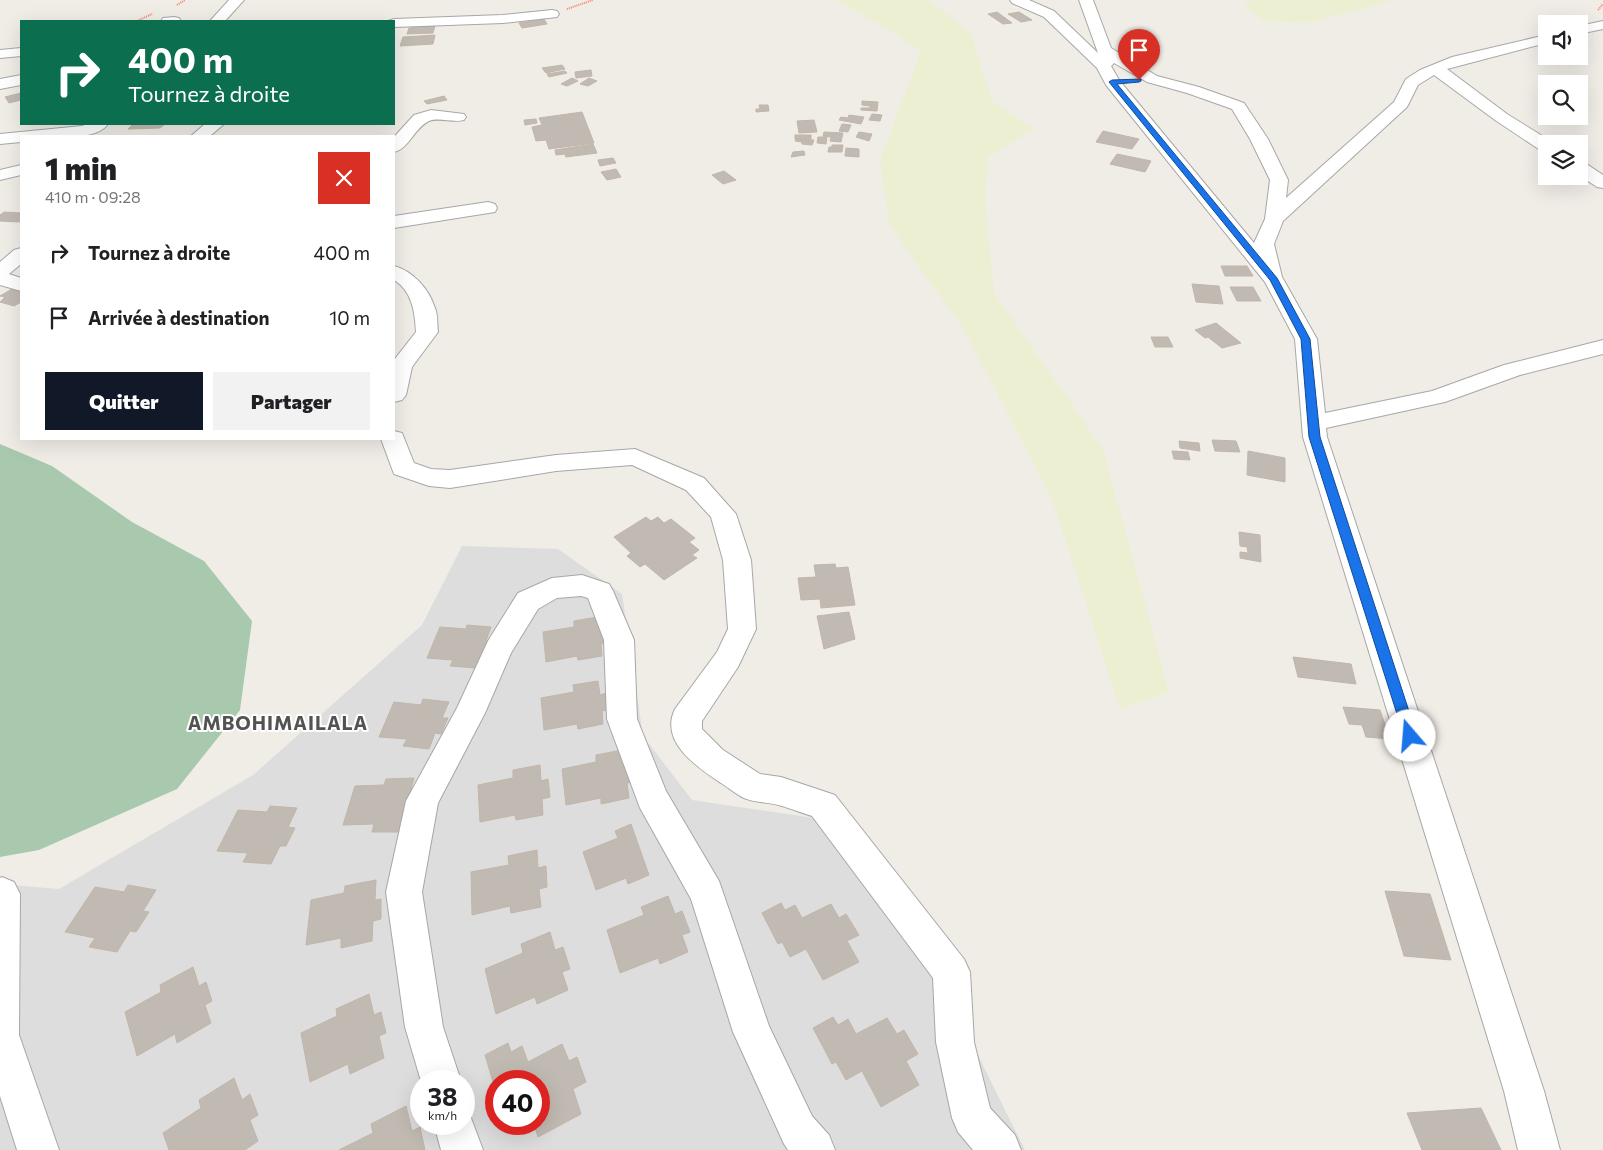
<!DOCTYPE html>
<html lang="fr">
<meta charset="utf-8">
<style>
:root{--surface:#fff;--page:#f2f2f2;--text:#202124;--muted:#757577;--accent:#111827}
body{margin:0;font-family:Commissioner,sans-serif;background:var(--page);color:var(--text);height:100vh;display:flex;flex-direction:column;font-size:19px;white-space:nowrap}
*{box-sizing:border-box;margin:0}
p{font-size:16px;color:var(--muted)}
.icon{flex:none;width:28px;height:28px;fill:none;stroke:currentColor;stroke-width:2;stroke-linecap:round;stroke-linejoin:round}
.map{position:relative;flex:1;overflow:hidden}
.side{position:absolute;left:20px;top:135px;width:375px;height:305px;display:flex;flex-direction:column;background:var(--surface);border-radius:0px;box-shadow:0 5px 20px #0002}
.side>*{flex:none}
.top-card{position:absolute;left:20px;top:20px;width:375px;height:105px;border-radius:0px;box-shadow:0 5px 20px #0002;background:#0b6e4f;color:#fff;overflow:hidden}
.tools{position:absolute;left:1538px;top:15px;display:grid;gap:10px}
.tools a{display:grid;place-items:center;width:50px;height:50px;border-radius:0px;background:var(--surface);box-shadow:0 5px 20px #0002;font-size:25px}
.speed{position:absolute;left:410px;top:1070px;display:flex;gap:10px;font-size:25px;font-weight:700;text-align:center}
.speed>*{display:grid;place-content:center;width:65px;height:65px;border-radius:50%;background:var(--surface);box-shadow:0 5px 20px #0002;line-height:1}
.speed small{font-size:12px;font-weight:400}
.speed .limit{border:8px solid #d22;background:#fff;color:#111}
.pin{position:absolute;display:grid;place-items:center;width:42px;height:42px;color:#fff;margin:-51px -21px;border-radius:50% 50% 50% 0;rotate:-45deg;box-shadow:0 0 5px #0007}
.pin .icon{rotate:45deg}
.me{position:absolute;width:55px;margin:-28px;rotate:342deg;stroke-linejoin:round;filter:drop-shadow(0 0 4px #0008)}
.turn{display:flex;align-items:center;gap:18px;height:105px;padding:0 25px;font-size:22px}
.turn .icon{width:65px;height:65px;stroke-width:2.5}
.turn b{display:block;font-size:35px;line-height:42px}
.round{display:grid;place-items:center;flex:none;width:52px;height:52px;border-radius:0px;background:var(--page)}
.headline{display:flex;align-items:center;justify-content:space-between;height:85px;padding:0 25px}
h1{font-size:30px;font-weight:800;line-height:38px}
.primary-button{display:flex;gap:10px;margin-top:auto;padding:10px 25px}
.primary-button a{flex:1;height:58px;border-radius:0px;background:var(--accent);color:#fff;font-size:20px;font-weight:800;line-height:58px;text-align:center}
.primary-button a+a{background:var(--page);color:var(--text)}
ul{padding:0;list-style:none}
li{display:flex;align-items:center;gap:15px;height:65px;padding:0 25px}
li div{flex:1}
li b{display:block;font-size:19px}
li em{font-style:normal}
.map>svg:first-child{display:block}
.residential{fill:#dedddd;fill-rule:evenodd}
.farmland{fill:#ecefd2}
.cemetery{fill:#a8c9ae}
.building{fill:#c1bab3;stroke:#c2b5a9}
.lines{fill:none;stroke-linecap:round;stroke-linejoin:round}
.minor-casing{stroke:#a7a7a7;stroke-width:2}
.path{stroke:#f9826f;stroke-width:2;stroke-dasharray:1 1;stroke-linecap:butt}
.minor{fill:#fff;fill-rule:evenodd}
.route{fill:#1a73e8;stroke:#114b97}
.labels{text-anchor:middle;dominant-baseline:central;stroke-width:4;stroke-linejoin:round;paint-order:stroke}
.district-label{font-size:19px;font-weight:bold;letter-spacing:1px;fill:#535353;stroke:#fff}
</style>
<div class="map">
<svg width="1603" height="1150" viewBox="0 0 1603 1150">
<rect width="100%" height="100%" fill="#f0ede7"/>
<!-- residential -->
<path class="residential" d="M462,546L558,549L622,594L643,736L692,800L834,821L908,914L1025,1150H0V884L59,889L253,775L422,625ZM421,1081H464V1124H421ZM496,1081H539V1124H496Z"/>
<!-- farmland -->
<g class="farmland">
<path d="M836,0H929L972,34L982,72L994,103L1034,129L988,157L985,199L994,293L1103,449L1169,692L1120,709L1052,499L960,322L927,279L889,224L880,161L921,51L880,25Z"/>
<path d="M1252,0H1394L1310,23L1264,21L1243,4Z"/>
</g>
<!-- cemetery -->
<path class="cemetery" d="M0,444L52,466L132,522L204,561L252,621L240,710L177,789L39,850L0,857Z"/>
<!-- building -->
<g class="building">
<path d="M997,12L1012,23L1003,24L988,14Z"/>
<path d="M1019,12L1032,20L1021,22L1008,14Z"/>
<path d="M544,19L547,24L522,28L519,23Z"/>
<path d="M435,26L433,33L407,34L409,28Z"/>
<path d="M435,35L433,44L400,46L403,37Z"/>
<path d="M562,65L565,69L546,73L542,68Z"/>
<path d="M591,70L592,76L576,78L575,72Z"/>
<path d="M565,71L567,73L549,77L547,74Z"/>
<path d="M572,78L578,81L567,86L561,84Z"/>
<path d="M589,78L597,81L588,86L580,84Z"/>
<path d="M21,93V100L9,103L5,97Z"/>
<path d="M444,96L447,100L427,104L424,101Z"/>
<path d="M862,101L878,102L877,111L861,110V108H870V106L862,105Z"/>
<path d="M759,105H768L769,111L756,112V109H760Z"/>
<path d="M582,112L594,143L549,149L546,140L536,141L532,127L542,125L539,118Z"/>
<path d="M872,114L882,115L880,121L869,120Z"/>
<path d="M849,115L864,117L861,124L839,120L841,117L848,118Z"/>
<path d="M536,119L537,123L525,125L524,120Z"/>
<path d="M814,120L817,132L799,133L797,121Z"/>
<path d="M133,124H165L160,128L128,129Z"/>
<path d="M842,124L851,125L848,132L839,131Z"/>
<path d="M1103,131L1139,139L1132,149L1096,142Z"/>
<path d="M824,132L843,133L841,142L830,141L831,137L823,136Z"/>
<path d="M859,132L872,134L869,141L856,137Z"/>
<rect x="795" y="135" width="16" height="4"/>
<path d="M818,137H827L826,144L817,143Z"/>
<path d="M796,139L814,140L812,145L802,144V142L795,141Z"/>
<path d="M593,144L597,153L566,157L565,154L556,155L555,150Z"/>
<path d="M832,145H843L842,152H828L829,147H832Z"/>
<path d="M846,148L859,149V157L845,156Z"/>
<path d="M804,151L805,155L791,157L793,152Z"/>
<path d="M1117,154L1151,161L1145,172L1110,164Z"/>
<path d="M613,158L616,163L600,166L598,160Z"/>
<path d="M616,169L621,177L607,180L601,172Z"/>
<path d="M724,171L736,180L723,184L712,175Z"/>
<path d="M4,212L21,213V220L19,222L0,221V215Z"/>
<path d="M1221,266H1247L1253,276H1225Z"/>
<path d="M1192,284L1219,286L1223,304L1196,302Z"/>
<path d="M1230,287H1253L1261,301H1237Z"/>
<path d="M12,289L21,291V302L14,306L0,302L5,297L0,296Z"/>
<path d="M1216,323L1241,343L1222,348L1208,337L1205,338L1195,330Z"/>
<path d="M1151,337H1168L1173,347H1155Z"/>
<path d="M1212,440L1236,441L1240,452L1215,451Z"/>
<path d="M1179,441L1199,443L1200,451L1180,448Z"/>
<path d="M1172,451L1188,452L1190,460L1174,459Z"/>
<path d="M1248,451L1285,458V482L1247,475Z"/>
<path d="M646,517L651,521L658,517L664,523L671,519L695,538L689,542L699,550L692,555L697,558L664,580L645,564L640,567L627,556L631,553L614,537Z"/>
<path d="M1239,532L1260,535L1261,562L1240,558V552L1248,553L1247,547L1240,546Z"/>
<path d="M835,564L836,568L848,567L855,605L821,608L820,599L801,600L798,578L816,577L814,565Z"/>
<path d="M849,612L855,639L824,649L817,616Z"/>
<path d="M597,617L599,629L605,628L607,643L601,644L602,656L578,660L577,656L546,662L543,632L574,627V621Z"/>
<path d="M467,625L491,627L486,641H491L486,655H480L475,668L450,666L453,660L427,658L440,627L466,629Z"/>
<path d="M1293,657L1351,664L1356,684L1298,677Z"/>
<path d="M598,681L600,695L606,693L608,710L602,711L603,724L578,729L577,724L544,730L541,698L574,692L573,685Z"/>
<path d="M423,699L449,702L442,718H448L441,734L435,733L429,749L403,746L407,739L379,737L394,702L421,705Z"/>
<path d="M1343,707L1380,710L1390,739L1366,737L1362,725L1349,724Z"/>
<path d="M622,750L634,782L627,783L629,798L601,804V798L566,805L562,769L596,762V755Z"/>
<path d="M540,765L541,781L548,779L550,797L542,799L543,815L516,820L515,815L480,822L478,785L513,778V770Z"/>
<path d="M414,778L400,832H372L374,824L343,825L355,786L384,785L386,779Z"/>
<path d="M270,806L297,808L288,827L295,828L286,846H280L271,864L243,862L248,853L217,851L238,810L267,812Z"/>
<path d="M631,824L649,875L628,884L626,878L596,890L583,852L618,838L615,831Z"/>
<path d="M537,850L538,868L546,866L547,887L539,889L541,907L511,913L510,906L472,915L471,872L509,865L508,856Z"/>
<path d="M376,880L375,900L381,899V919L373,921L372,941L341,948V938L306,945L311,900L344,893L345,886Z"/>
<path d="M128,885L156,890L143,911L149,912L136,932L130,931L117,952L89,947L95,938L65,932L95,887L124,892Z"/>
<path d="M1385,891L1430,894L1451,960L1404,956Z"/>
<path d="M668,896L675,914L682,911L690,932L682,935L688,952L660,964L658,958L620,973L607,930L644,915L641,907Z"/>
<path d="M781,903L785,910L795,905L802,918L831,904L839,918L846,914L859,935L847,941L859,962L823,980L806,949L790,957L782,942L778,944L762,913Z"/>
<path d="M550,932L555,950L563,947L570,969L562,972L568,990L537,1004L535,997L496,1014L485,969L523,953L521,944Z"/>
<path d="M193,967L199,986L206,982L212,1001L205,1005L211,1023L177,1043L175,1034L137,1056L125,1012L161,992L160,985Z"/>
<path d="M369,994L374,1015L381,1012L386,1033L379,1036L384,1058L350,1074L348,1064L310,1082L301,1033L337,1016L336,1009Z"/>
<path d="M833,1017L838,1025L848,1019L856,1034L887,1018L897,1034L904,1030L918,1054L906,1061L919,1085L881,1107L862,1071L846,1080L836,1062L832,1064L813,1028Z"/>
<path d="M508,1043L511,1052L522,1046L528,1062L562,1044L569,1061L577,1057L586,1082L573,1089L581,1114L538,1137L534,1124H539V1081H496V1092L485,1055Z"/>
<path d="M234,1078L242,1100L250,1094L258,1115L250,1120L258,1141L245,1150H169L163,1133L201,1108L199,1100Z"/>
<path d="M406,1106L412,1131L420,1127L425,1150H339L373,1133L371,1124Z"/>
<path d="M1481,1108L1501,1150H1422L1407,1113Z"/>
</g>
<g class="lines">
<!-- minor casing -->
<g class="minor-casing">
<g id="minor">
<path d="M229,0H244L225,21H210Z"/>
<path d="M1010,0H1029L1054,11L1098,53L1079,0H1093L1111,48L1157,76L1199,87L1244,103L1268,139L1288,180L1286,198L1394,102L1406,79L1420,70L1452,57L1546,35V43L1447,69L1507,114L1552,142L1553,144H1546V151L1540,150L1495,120L1434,75L1418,85L1407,107L1283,221L1274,244L1282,277L1317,339L1325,413L1432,391L1504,365L1603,340V354L1520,375L1445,402L1326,428L1327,437L1544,1091L1560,1150H1518L1504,1091L1303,437L1295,339L1265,282L1106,85L1097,68L1044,17L1012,3ZM1114,63L1147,82L1187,93L1232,109L1250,139L1270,180L1265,219L1254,243L1119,80L1111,66Z"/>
<path d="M552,10L557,11L559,14L557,17L503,23L394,27V21H388L394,19L503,15Z"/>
<path d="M174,17L179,18L181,21H161L163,18Z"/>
<path d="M1603,21V29L1579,34V26Z"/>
<path d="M21,48V56L0,58V50Z"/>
<path d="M21,75V85L0,89V79Z"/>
<path d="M431,110L464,114L466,117L464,120C453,123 439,117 429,121C414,128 409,149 394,152V137L414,115Z"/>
<path d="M87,124H108C95,143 43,136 21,136V142L0,144V134L82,126Z"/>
<path d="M205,124H224L210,136H191Z"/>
<path d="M1579,162L1585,163L1603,175V188L1597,187L1579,175Z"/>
<path d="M21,165V175L0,180V170Z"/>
<path d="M488,202L495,204L497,208L495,212L394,228V216Z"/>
<path d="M21,248V264L9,274L21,278V291L0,285V262L14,250Z"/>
<path d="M394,266C413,271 429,289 435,308C438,315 437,325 438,332L412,367L406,395L402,400L394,402V360L416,332C415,312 412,291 394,280Z"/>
<path d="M394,431L402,433L414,463L431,469L450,470L556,455L635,449L704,478L736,514L751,560L756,629L738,667L702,721V729L723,750L760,774L781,777L835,795L964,959L970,972L974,1042L990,1108L1015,1135L1021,1150H973L958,1132L952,1118L936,1042L933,978L812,816C802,813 792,809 782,806C770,802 756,803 744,798C736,794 729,788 721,783C697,767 659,742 675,709L717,652L728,629L723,560L711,517L686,490L632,465L556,471L450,488L429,486L394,474L381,439H394Z"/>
<path d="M582,575L609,584L613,591L634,640L637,719L666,791L719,881L769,1026L812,1116L829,1135L835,1150H788L784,1144L733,1032L691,899L640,808L607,719L604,640L588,598L581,596L557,598L538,609L511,653L485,713L438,803L422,892L443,1027L461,1081H421L405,1027L386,892L406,801L457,708L488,641L518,593L552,578Z"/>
<path d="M2,877L14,882L20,894L19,1035L59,1150H17L0,1096V878Z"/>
<path d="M464,1108L468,1110L483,1150H441L434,1124H464Z"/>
</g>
</g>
<!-- path -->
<g class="path">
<path d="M177,5L185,0"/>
<path d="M567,9L593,0"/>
<path d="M1598,10L1603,4"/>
<path d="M137,21L152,14"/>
</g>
<!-- minor -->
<use href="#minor" class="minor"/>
</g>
<!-- route -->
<path class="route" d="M1141,79V81L1139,82L1117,84L1277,278L1310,339L1320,437L1417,736L1415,740L1410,741L1406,740L1404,736L1309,437L1301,339L1270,280L1109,82L1112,80Z"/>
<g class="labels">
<!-- district labels -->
<g class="district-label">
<text x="278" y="722">AMBOHIMAILALA</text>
</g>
</g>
</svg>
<div class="tools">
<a><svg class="icon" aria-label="sound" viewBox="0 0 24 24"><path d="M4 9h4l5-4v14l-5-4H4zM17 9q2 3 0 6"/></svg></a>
<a><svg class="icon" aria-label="search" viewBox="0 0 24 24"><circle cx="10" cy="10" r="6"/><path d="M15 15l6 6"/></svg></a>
<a><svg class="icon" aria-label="layers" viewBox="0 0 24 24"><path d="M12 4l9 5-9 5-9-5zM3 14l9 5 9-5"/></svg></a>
</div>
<div class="speed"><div>38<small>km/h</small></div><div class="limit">40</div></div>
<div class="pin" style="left:1139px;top:80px;background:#d93025"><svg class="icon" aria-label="arrive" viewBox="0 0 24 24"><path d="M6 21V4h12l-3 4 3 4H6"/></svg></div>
<svg class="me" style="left:1410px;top:736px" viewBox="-20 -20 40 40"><circle r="19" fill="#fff"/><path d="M0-13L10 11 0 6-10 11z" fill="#1a73e8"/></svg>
<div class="top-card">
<div class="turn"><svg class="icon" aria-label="right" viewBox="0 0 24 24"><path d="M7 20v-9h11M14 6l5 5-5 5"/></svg><div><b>400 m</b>Tournez à droite</div></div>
</div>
<section class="side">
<div class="headline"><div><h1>1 min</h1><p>410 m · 09:28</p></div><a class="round" style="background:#d93025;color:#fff"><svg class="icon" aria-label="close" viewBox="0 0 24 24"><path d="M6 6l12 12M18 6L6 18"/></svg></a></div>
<ul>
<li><svg class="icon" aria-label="right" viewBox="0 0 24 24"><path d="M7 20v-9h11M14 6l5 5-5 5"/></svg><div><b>Tournez à droite</b></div><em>400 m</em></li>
<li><svg class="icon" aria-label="arrive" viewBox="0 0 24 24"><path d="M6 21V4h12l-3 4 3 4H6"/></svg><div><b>Arrivée à destination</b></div><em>10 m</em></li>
</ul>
<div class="primary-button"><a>Quitter</a><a>Partager</a></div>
</section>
</div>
